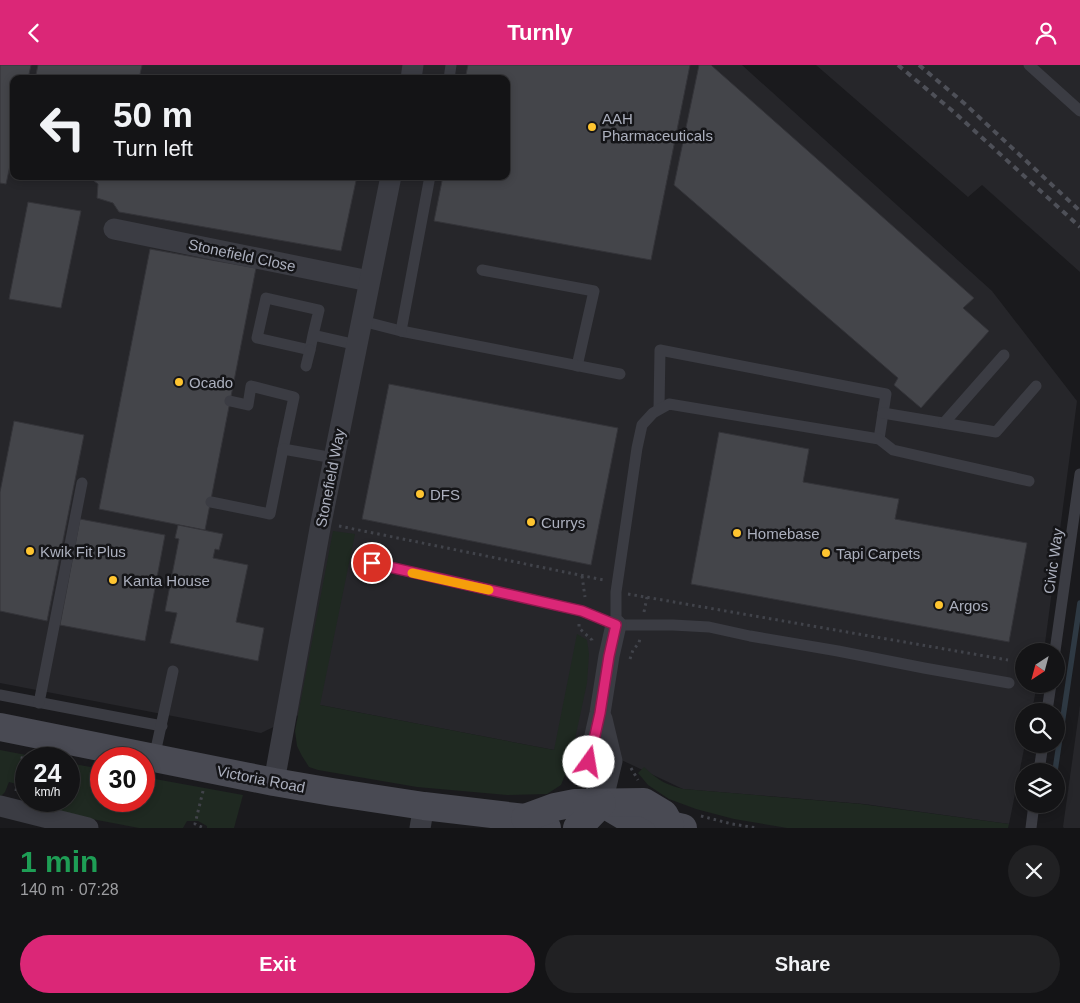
<!DOCTYPE html>
<meta charset="utf-8">
<style>
:root{--surface:#141416;--page:#212123;--text:#f1f3f6;--muted:#9d9ea1;--line:#333335;--accent:#db2777}
body{margin:0;font-family:Helvetica,sans-serif;background:var(--page);color:var(--text);height:100vh;display:flex;flex-direction:column;font-size:19px;white-space:nowrap}
*{box-sizing:border-box;margin:0}
p{font-size:16px;color:var(--muted)}
.icon{flex:none;width:28px;height:28px;fill:none;stroke:currentColor;stroke-width:2;stroke-linecap:round;stroke-linejoin:round}
.map{position:relative;height:763px;overflow:hidden}
.details{display:flex;flex-direction:column;background:var(--surface);flex:1}
.details>*{flex:none}
.top-card{position:absolute;left:10px;top:10px;width:500px;height:105px;border-radius:10px;box-shadow:0 2px 8px #0003,0 0 0 1px var(--line);background:#141416;color:var(--text);overflow:hidden}
.needle{width:32px;rotate:216deg}
.controls{position:absolute;left:1015px;top:578px;display:grid;gap:10px}
.controls a{display:grid;place-items:center;width:50px;height:50px;border-radius:50%;background:var(--surface);box-shadow:0 2px 8px #0003,0 0 0 1px var(--line);font-size:25px}
.speed{position:absolute;left:15px;top:682px;display:flex;gap:10px;font-size:25px;font-weight:700;text-align:center}
.speed>*{display:grid;place-content:center;width:65px;height:65px;border-radius:50%;background:var(--surface);box-shadow:0 2px 8px #0003,0 0 0 1px var(--line);line-height:1}
.speed small{font-size:12px;font-weight:400}
.speed .limit{border:8px solid #d22;background:#fff;color:#111}
.pin{position:absolute;display:grid;place-items:center;width:42px;height:42px;color:#fff;margin:-21px;border:2px solid #fff;border-radius:50%;box-shadow:0 1px 5px #0007}
.me{position:absolute;width:55px;margin:-28px;rotate:13deg;stroke-linejoin:round;filter:drop-shadow(0 0 4px #0008)}
.turn{display:flex;align-items:center;gap:18px;height:105px;padding:0 20px;font-size:22px}
.turn .icon{width:65px;height:65px;stroke-width:2.5}
.turn b{display:block;font-size:35px;line-height:42px}
.round{display:grid;place-items:center;flex:none;width:52px;height:52px;border-radius:26px;background:var(--page)}
.overview{display:flex;align-items:center;justify-content:space-between;height:85px;padding:0 20px}
h1{font-size:30px;font-weight:700;line-height:38px;color:#1e9e55}
.cta{display:flex;gap:10px;margin-top:auto;padding:10px 20px}
.cta a{flex:1;height:58px;border-radius:30px;background:var(--accent);color:#fff;font-size:20px;font-weight:700;line-height:58px;text-align:center}
.cta a+a{background:var(--page);color:var(--text)}
header{display:flex;justify-content:space-between;align-items:center;height:65px;padding:0 20px;background:var(--accent);color:#fff;font-size:22px;font-weight:700}
.map>svg:first-child{display:block}
.built{fill:#26262a;fill-rule:evenodd}
.green{fill:#1f2921}
.lines{fill:none;stroke-linecap:round;stroke-linejoin:round}
.stream{stroke:#2e3943;stroke-width:5.5}
.building{fill:#44454a;stroke:#343439}
.path{stroke:#41434a;stroke-width:3;stroke-dasharray:2.5 4;stroke-linecap:butt}
.lane{stroke:#3b3c43;stroke-width:11}
.street{stroke:#3b3c43;stroke-width:21}
.secondary{stroke:#494a53;stroke-width:28}
.rail{stroke:#4e5058;stroke-width:4;stroke-dasharray:6 5;stroke-linecap:butt}
.route-casing{stroke:#8e194d;stroke-width:12}
.route{stroke:#db2777;stroke-width:9}
.slow{stroke:#f59e0b;stroke-width:9}
.poi-dot{fill:#ffc530;stroke:#151518;stroke-width:2}
.labels{text-anchor:middle;dominant-baseline:central;stroke-width:5;stroke-linejoin:round;paint-order:stroke}
.poi-label{font-size:15px;fill:#acb0be;stroke:#151518;text-anchor:start}
.street-label{font-size:15px;fill:#acb0be;stroke:#151518}
</style>
<header><svg class="icon" aria-label="back" viewBox="0 0 24 24"><path d="M15 5l-7 7 7 7"/></svg>Turnly<svg class="icon" aria-label="person" viewBox="0 0 24 24"><circle cx="12" cy="8" r="4"/><path d="M4 21q1-7 8-7t8 7"/></svg></header>
<div class="map">
<svg width="1080" height="763" viewBox="0 0 1080 763">
<rect width="100%" height="100%" fill="#1a1a1d"/>
<!-- built -->
<g class="built">
<path d="M0,0H742L992,226L1077,336L1044,586H1024V619H1037L1032,646H1024V679H1025L1009,759L864,739L683,724L596,683L554,685L320,640L261,668L0,618ZM14,14H506V111H14Z"/>
<path d="M816,0H1080V207L982,120L968,132Z"/>
<path d="M1080,640V763H1064L1063,762Z"/>
</g>
<!-- green -->
<g class="green">
<path d="M333,466L355,469L320,640L554,685L577,569L587,575L589,589L587,618L570,697L561,720L547,729L507,730L417,722L318,705L309,702L302,691L297,681L295,666Z"/>
<path d="M0,685L47,694H26V728L24,721L9,717L5,727L0,732Z"/>
<path d="M69,698L101,704V736H144V712L243,730L234,763H207V761L198,756H187L183,763H139L29,742L28,736H69Z"/>
<path d="M644,702C658,715 664,719 683,724L861,739L1009,759L1008,763H787L734,754L696,744L669,734L648,720L638,708Z"/>
</g>
<g class="lines">
<!-- stream -->
<path class="stream" d="M1055,706L1080,538"/>
</g>
<!-- building -->
<g class="building">
<path d="M0,0H31L28,14H14V82L6,119L0,118Z"/>
<path d="M38,0H142L139,14H35Z"/>
<path d="M468,0H690L651,195L434,156L443,111H506V14H465Z"/>
<path d="M699,0H711L974,233L963,243L989,266L921,343L894,320L898,313L674,120Z"/>
<path d="M95,111H357L341,186L119,147L113,138L97,133L98,119L94,116Z"/>
<path d="M28,137L81,146L61,243L9,234Z"/>
<path d="M150,184L256,203L205,465L99,444Z"/>
<path d="M389,319L618,363L591,500L362,454Z"/>
<path d="M14,356L84,370L47,556L0,546V427Z"/>
<path d="M719,367L809,384L803,417L899,434L895,454L1027,478L1009,577L691,519Z"/>
<path d="M80,454L165,470L145,576L60,560Z"/>
<path d="M178,460L223,469L219,485L215,484L213,493L248,500L236,557L264,563L258,596L170,578L177,548L165,546L179,474L175,473Z"/>
</g>
<g class="lines">
<!-- path -->
<g class="path">
<path d="M339,461L604,515"/>
<path d="M582,511L585,532"/>
<path d="M628,529L1008,595"/>
<path d="M644,547L647,532"/>
<path d="M579,559V563L592,575V577"/>
<path d="M630,594L633,585L639,578L640,573"/>
<path d="M631,703L638,715"/>
<path d="M16,726L23,688"/>
<path d="M203,726L195,759L204,763"/>
<path d="M701,751L732,759L757,763"/>
</g>
<!-- lane -->
<g class="lane">
<path d="M1029,0L1080,46"/>
<path d="M449,14L451,0"/>
<path d="M482,205L594,226L577,301"/>
<path d="M362,256L401,266L620,309"/>
<path d="M401,266L430,111"/>
<path d="M313,270L310,285L257,273L266,233L319,245L313,270L357,280"/>
<path d="M306,301L310,285"/>
<path d="M230,336L248,340L251,321L294,332L283,384"/>
<path d="M659,344L660,285L886,329L879,374"/>
<path d="M883,348L996,367L1036,321"/>
<path d="M944,358L1004,290"/>
<path d="M211,437L270,449L283,384L334,393"/>
<path d="M371,498L582,546L616,560H673L709,562L750,571L838,586L924,603L1009,618"/>
<path d="M616,560V527L627,452L637,383L642,360L653,348L669,339L879,374L893,385L1029,416"/>
<path d="M1055,586L1080,409"/>
<path d="M0,630L162,661"/>
<path d="M39,638L82,418"/>
<path d="M1047,646L1051,619"/>
<path d="M154,693L173,606"/>
<path d="M1039,706L1043,679"/>
<path d="M1031,763L1034,739"/>
</g>
<!-- street -->
<g class="street">
<path d="M411,14L413,0"/>
<path d="M114,164L369,216"/>
<path d="M274,717L321,458L391,111"/>
<path d="M602,738L589,697L600,648L609,591L616,560"/>
<path d="M602,738L612,696L602,654"/>
<path d="M0,741L88,763"/>
<path d="M420,763L424,741"/>
</g>
<!-- secondary -->
<g class="secondary">
<path d="M0,662L274,717L332,727L424,741L525,753L547,763"/>
<path d="M602,738L634,757L648,762L657,763L670,760L683,763"/>
<path d="M525,753L555,742L575,738L644,737L664,749L670,760"/>
<path d="M577,763L580,761L602,738"/>
</g>
<!-- rail -->
<g class="rail">
<path d="M898,0L955,48L1080,162"/>
<path d="M919,0L965,39L1080,146"/>
</g>
</g>
<g class="lines">
<!-- route casing -->
<g class="route-casing">
<path id="route" d="M372,498L582,546L616,560L609,591L600,648L589,697"/>
</g>
<!-- route -->
<use href="#route" class="route"/>
<!-- slow -->
<path class="slow" d="M412,508L489,525"/>
</g>
<!-- markers -->
<g class="poi-dot">
<circle cx="592" cy="62" r="5"/>
<circle cx="179" cy="317" r="5"/>
<circle cx="420" cy="429" r="5"/>
<circle cx="531" cy="457" r="5"/>
<circle cx="737" cy="468" r="5"/>
<circle cx="30" cy="486" r="5"/>
<circle cx="826" cy="488" r="5"/>
<circle cx="113" cy="515" r="5"/>
<circle cx="939" cy="540" r="5"/>
</g>
<g class="labels">
<!-- poi labels -->
<g class="poi-label">
<text x="602" y="53">AAH<tspan x="602" dy="17">Pharmaceuticals</tspan></text>
<text x="189" y="317">Ocado</text>
<text x="430" y="429">DFS</text>
<text x="541" y="457">Currys</text>
<text x="747" y="468">Homebase</text>
<text x="40" y="486">Kwik Fit Plus</text>
<text x="836" y="488">Tapi Carpets</text>
<text x="123" y="515">Kanta House</text>
<text x="949" y="540">Argos</text>
</g>
<!-- street labels -->
<g class="street-label">
<text transform="translate(242 190) rotate(12)">Stonefield Close</text>
<text transform="translate(330 413) rotate(-79)">Stonefield Way</text>
<text transform="translate(1053 496) rotate(-82)">Civic Way</text>
<text transform="translate(261 714) rotate(11)">Victoria Road</text>
</g>
</g>
</svg>
<div class="controls">
<a><svg class="needle" viewBox="-14 -14 28 28"><path d="M0-13l5 13h-10z" fill="#e53935"/><path d="M0 13l5-13h-10z" fill="#9d9ea1"/></svg></a>
<a><svg class="icon" aria-label="search" viewBox="0 0 24 24"><circle cx="10" cy="10" r="6"/><path d="M15 15l6 6"/></svg></a>
<a><svg class="icon" aria-label="layers" viewBox="0 0 24 24"><path d="M12 4l9 5-9 5-9-5zM3 14l9 5 9-5"/></svg></a>
</div>
<div class="speed"><div>24<small>km/h</small></div><div class="limit">30</div></div>
<div class="pin" style="left:372px;top:498px;background:#d93025"><svg class="icon" aria-label="arrive" viewBox="0 0 24 24"><path d="M6 21V4h12l-3 4 3 4H6"/></svg></div>
<svg class="me" style="left:589px;top:697px" viewBox="-20 -20 40 40"><circle r="19" fill="#fff"/><path d="M0-13L10 11 0 6-10 11z" fill="#db2777"/></svg>
<div class="top-card">
<div class="turn"><svg class="icon" aria-label="left" viewBox="0 0 24 24"><path d="M17 20v-9H6M10 6l-5 5 5 5"/></svg><div><b>50 m</b>Turn left</div></div>
</div>
</div>
<section class="details">
<div class="overview"><div><h1>1 min</h1><p>140 m · 07:28</p></div><a class="round"><svg class="icon" aria-label="close" viewBox="0 0 24 24"><path d="M6 6l12 12M18 6L6 18"/></svg></a></div>
<div class="cta"><a>Exit</a><a>Share</a></div>
</section>
